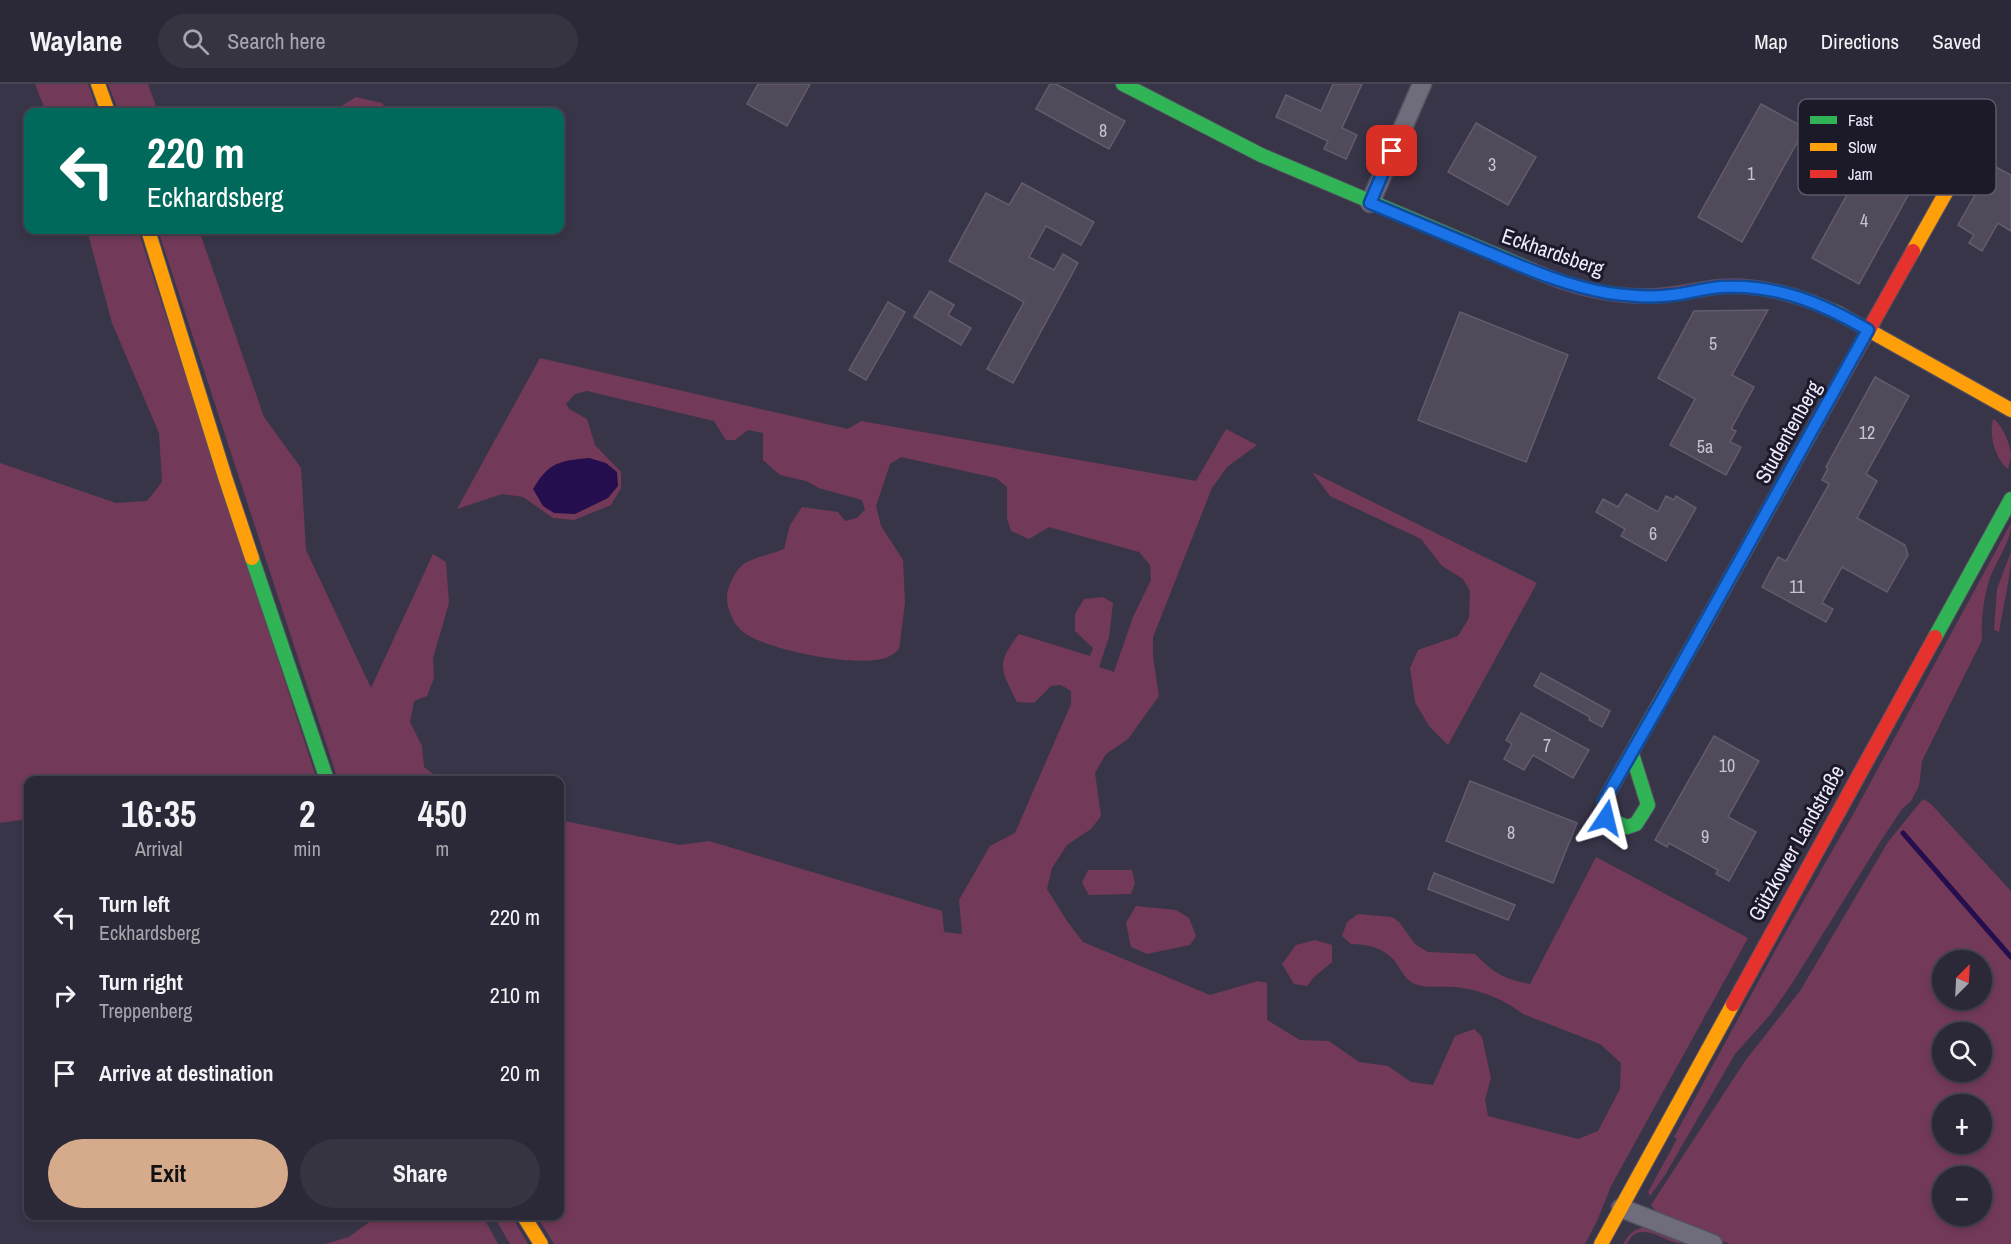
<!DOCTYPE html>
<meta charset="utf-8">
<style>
:root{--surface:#2b2837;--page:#373442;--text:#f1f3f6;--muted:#a6a6ad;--line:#474452;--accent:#d6ab8b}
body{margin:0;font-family:"Archivo Narrow",sans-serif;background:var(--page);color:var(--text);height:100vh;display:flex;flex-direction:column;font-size:22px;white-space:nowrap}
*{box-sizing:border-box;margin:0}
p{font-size:20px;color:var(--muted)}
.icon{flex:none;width:33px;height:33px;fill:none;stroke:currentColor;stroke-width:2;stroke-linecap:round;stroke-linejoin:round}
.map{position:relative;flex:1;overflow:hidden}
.panel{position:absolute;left:24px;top:692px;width:540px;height:444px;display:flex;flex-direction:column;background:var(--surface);border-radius:12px;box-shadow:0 3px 9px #0003,0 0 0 2px var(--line)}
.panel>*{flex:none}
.guide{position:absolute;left:24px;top:24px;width:540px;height:126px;border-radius:12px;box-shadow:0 3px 9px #0003,0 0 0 2px var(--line);background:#00695c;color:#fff;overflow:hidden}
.needle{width:39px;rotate:24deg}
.tools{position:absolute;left:1932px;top:866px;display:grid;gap:12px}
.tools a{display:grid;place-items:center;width:60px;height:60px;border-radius:50%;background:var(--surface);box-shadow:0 3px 9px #0003,0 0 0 2px var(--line);font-size:30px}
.pin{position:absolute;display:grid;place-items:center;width:51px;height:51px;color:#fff;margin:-26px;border-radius:12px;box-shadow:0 3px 9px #0006}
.me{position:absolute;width:66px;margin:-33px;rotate:10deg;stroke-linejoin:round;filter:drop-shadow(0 0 4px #0008)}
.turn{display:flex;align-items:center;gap:21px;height:126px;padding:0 24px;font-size:27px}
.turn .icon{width:78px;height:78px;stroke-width:2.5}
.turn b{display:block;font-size:42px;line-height:51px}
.eta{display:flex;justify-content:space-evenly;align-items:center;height:102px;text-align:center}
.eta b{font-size:36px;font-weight:700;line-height:42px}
.button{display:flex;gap:12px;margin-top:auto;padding:12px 24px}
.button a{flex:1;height:69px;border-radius:36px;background:var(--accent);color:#111;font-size:24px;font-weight:700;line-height:69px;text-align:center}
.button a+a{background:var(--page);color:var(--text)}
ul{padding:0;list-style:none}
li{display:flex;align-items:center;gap:18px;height:78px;padding:0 24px}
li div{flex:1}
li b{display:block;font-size:22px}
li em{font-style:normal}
header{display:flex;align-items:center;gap:36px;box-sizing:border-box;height:84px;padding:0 30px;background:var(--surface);border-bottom:2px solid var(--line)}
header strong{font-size:28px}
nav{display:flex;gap:33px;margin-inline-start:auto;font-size:21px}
.search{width:420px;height:54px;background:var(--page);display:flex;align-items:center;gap:15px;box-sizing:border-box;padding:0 21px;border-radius:33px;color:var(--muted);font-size:22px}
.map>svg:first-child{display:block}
.green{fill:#723a58;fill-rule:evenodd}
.water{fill:#250e4e}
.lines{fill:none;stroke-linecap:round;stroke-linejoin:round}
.stream{stroke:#250e4e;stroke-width:5}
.building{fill:#504a5a;stroke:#625c6d;stroke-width:1.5}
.street-casing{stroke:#535060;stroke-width:21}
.fast-casing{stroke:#535060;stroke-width:16}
.slow-casing{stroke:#535060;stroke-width:16}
.jam-casing{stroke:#535060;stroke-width:16}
.street{stroke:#6f6c7c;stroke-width:18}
.fast{stroke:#30b455;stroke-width:14}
.slow{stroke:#ff9f0a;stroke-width:14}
.jam{stroke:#e5322d;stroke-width:14}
.route-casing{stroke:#114b97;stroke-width:15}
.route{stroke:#1a73e8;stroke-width:10}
.labels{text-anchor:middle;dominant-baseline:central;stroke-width:6;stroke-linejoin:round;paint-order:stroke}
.number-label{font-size:18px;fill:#c6c3d5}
.street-label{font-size:21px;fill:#edebfe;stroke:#1c1929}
.key{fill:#1c1929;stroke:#5b5869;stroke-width:1.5}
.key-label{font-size:16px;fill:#edebfe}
</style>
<header>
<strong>Waylane</strong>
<div class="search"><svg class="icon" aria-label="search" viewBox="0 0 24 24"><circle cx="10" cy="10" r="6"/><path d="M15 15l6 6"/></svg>Search here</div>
<nav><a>Map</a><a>Directions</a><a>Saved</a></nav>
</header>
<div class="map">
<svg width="2011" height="1160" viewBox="0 0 2011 1160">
<rect width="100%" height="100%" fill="#393549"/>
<!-- green -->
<g class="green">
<path d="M35,0H88L98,28H46Z"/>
<path d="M108,0H148L158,28H119Z"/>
<path d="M356,13L382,19L389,28H332Z"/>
<path d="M87,146H138L317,696H28V735L0,739V379L116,419L147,417L162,398L159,349L112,239Z"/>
<path d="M158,146H199L264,333L301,384L306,466L371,604L433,470L446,478L449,519L433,574L434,594L427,612L414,617L410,638L422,662L424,683L441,696H338Z"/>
<path d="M540,274L848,345L861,337L1196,397L1226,345L1257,361L1227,383L1212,404L1153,553V573L1159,612L1128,655L1106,670L1095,689L1101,732L1091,745L1067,761L1052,784L1047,805L1067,837L1083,858L1210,911L1258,897L1267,899V936L1300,956L1329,957L1359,978L1388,982L1411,998L1433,1001L1455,952L1474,945L1482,953L1491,994L1485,1016L1488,1032L1578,1055L1598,1047L1620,1005L1621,979L1600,960L1523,930C1506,916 1478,905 1455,903C1443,902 1429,904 1418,901C1404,897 1401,884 1393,875C1381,863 1366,860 1351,860L1342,852L1347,838L1358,830L1392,833L1399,838L1415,860L1428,868L1475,870C1494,889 1503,895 1530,900L1596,773L1748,854L1611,1102L1597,1137L1585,1160H554L536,1131H560V736L680,761L709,757L942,827L944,848L962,850L959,816L990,762L1015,749L1071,620V607L1061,601L1051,602L1034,619L1017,618C1001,585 995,581 1019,550L1090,572L1093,564L1075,547V530L1084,515L1103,513L1113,519L1109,553L1099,583L1114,588L1133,533L1151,496L1150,481L1139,468L1049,443L1029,455L1011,447L1007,434V403L996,394L901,373L890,380L876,422L881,442L903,476L905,519L899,565C896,568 892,571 888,573C861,585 764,566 742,547C732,539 724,519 728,506C731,497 736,485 745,479C756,473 772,470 784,465L790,441L802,423L838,428L845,437L857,434L865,426L862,416L819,404L806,397L780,391L763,376V349L748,346L735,356H726L714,337L587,307L575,310L566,320L569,325L587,335L595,361L621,388V404L611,421L574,436L553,434L523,413L502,410L457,425Z"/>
<path d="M1993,335C2002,340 2010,360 2011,370C2011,374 2009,381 2008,385C1995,374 1989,352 1993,335Z"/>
<path d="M1312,388L1537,499L1448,661L1429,642L1415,618L1410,584L1418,566L1458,552L1469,534L1470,507L1463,495L1442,482L1421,455L1330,412Z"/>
<path d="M2011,439C2011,460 1994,479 1988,500C1983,518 1981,537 1982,556L1922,677L1919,702L1911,717L1902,725L1880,758L1791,901L1770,931L1735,970L1665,1091L1650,1112L1648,1108L1677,1055L1674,1053L1776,865L1855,727Z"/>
<path d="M2011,468C2011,495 2003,521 1999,548L1994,546L1997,505Z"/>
<path d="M1923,715L1931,720L2011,807V1160H1730L1698,1147L1656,1127L1651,1121L1745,977L1800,907L1888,758ZM1942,876H1982V915H1942ZM1942,948H1982V987H1942ZM1942,1020H1982V1059H1942ZM1942,1092H1982V1131H1942Z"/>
<path d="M1088,786H1132L1135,799L1131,810L1089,811L1082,799Z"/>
<path d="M1136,822L1176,826L1189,834L1196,852L1190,861L1147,870L1131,863L1126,839Z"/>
<path d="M1315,856L1332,861V878L1313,894L1307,902L1294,900L1282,880L1296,861Z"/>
<path d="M379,1131H482L498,1160H325L349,1153Z"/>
<path d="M493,1131H511L528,1160H510Z"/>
<path d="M1646,1143L1696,1160C1690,1160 1682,1160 1677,1159C1660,1155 1638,1136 1627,1160H1623C1630,1149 1634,1145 1646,1143Z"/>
</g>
<!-- water -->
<path class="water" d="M589,374L606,379L617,388L618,402L608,414L575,430L554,429L543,422L533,405C549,378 559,377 589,374Z"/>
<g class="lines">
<!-- stream -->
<path class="stream" d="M1903,749L2011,873"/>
</g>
<!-- building -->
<g class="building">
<path d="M758,0H810L787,42L747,20Z"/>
<path d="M1050,0H1056L1125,37L1109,65L1036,25Z"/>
<path d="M1333,0H1362L1342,44L1357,51L1346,75L1324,65L1328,57L1276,33L1286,11L1321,27Z"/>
<path d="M1761,20L1805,44L1742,158L1698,133Z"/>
<path d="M1476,39L1536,73L1508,121L1448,88Z"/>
<path d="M1869,71L1916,97L1859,200L1812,174Z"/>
<path d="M1992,81L2011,91V147L1998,139L1982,167L1969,159L1974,151L1958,141Z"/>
<path d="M1022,99L1094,138L1081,161L1046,142L1029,173L1054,186L1063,170L1078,179L1013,299L987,285L1024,218L949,177L986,109L1009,121Z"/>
<path d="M930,207L954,221L948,231L971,244L961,261L914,233Z"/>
<path d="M888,218L905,228L866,296L849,286Z"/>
<path d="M1768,226L1732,291L1754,303L1731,345L1736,347L1730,358L1741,363L1726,391L1670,361L1695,315L1658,294L1694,227Z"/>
<path d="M1460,228L1568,271L1526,378L1418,336Z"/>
<path d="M1875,293L1909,312L1866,390L1877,397L1857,434L1905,461L1908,471L1887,508L1842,483L1822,519L1833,525L1826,538L1762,503L1778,473L1786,477L1829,400L1822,396L1828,384L1826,383Z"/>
<path d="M1626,410L1658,428L1666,412L1674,416L1676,412L1696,424L1666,477L1621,452L1625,445L1596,428L1603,415L1618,423Z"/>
<path d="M1541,589L1610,627L1602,643L1589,636L1590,633L1534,602Z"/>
<path d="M1521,629L1589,666L1573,694L1533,671L1524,686L1504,675L1512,660L1506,656Z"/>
<path d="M1714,652L1759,677L1728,733L1756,748L1729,797L1716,790L1718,786L1669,759L1667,763L1655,756Z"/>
<path d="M1470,697L1577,739L1553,799L1446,757Z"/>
<path d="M1434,789L1515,821L1508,836L1428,805Z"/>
</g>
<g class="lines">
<!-- street casing -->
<g class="street-casing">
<g id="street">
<path d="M1370,119L1422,0"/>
<path d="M1621,1124L1713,1160"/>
</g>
</g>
<!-- fast casing -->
<g class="fast-casing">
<g id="fast">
<path d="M1123,0L1261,71L1532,186"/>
<path d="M252,474L327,696"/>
<path d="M1935,553L2011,415"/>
<path d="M1632,670L1648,721L1636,740L1627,743L1606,734L1604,717L1696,555"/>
</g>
</g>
<!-- slow casing -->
<g class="slow-casing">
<g id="slow">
<path d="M98,0L108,28"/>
<path d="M148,146L225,393L252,474"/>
<path d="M1913,167L1981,46"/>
<path d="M1812,218L1838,229L2011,326"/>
<path d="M1696,555L1817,338"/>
<path d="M523,1131L541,1160"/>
<path d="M1601,1160L1733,920"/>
</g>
</g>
<!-- jam casing -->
<g class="jam-casing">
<g id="jam">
<path d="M1532,186C1568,202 1609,213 1648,212C1672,212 1694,206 1717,203C1749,200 1782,207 1812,218"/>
<path d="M1817,338L1913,167"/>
<path d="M1733,920L1935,553"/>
</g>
</g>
<!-- street -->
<use href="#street" class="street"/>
<!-- fast -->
<use href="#fast" class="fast"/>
<!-- slow -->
<use href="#slow" class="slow"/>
<!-- jam -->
<use href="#jam" class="jam"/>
</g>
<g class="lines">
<!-- route casing -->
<g class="route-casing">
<path id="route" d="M1392,67L1370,119C1410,136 1451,153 1492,170C1530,186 1567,202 1608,209C1629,212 1651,214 1672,211C1689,209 1705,204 1722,203C1776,200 1822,219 1868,246L1663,614L1604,717L1606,734"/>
</g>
<!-- route -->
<use href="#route" class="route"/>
</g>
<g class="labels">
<!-- number labels -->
<g class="number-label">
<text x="1103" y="46">8</text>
<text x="1492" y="80">3</text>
<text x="1751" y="89">1</text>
<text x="1864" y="136">4</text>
<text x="1713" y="259">5</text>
<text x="1867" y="348">12</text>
<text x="1705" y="362">5a</text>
<text x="1653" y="449">6</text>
<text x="1797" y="502">11</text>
<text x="1547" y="661">7</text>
<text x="1727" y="681">10</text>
<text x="1511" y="748">8</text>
<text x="1705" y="752">9</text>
</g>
<!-- street labels -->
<g class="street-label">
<text transform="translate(1553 168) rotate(19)">Eckhardsberg</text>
<text transform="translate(1788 348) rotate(-61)">Studentenberg</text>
<text transform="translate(1796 759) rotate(-61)">Gützkower Landstraße</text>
</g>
</g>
<!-- legend -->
<rect x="1798" y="15" width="198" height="96" rx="9" class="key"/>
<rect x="1810" y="32" width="27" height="8" fill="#30b455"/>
<rect x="1810" y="59" width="27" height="8" fill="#ff9f0a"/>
<rect x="1810" y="86" width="27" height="8" fill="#e5322d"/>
<g class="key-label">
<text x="1848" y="42">Fast</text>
<text x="1848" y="69">Slow</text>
<text x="1848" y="96">Jam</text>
</g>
</svg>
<div class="tools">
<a><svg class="needle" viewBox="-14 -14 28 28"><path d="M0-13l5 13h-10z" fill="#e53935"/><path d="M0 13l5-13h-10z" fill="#a6a6ad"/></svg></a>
<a><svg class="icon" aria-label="search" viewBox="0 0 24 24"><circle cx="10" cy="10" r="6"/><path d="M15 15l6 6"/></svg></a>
<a>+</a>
<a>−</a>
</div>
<div class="pin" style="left:1392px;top:67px;background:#d93025"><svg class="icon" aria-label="arrive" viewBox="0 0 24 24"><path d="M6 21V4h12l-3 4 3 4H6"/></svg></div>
<svg class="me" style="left:1606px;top:734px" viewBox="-20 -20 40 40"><path d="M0-17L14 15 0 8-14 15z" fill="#1a73e8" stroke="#fff" stroke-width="4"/></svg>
<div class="guide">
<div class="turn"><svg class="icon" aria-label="left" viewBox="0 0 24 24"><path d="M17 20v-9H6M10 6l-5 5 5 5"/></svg><div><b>220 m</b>Eckhardsberg</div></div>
</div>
<section class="panel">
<div class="eta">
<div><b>16:35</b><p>Arrival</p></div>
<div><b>2</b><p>min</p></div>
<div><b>450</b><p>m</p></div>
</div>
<ul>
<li><svg class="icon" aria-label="left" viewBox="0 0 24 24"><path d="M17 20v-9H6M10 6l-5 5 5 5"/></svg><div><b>Turn left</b><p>Eckhardsberg</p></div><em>220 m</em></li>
<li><svg class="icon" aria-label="right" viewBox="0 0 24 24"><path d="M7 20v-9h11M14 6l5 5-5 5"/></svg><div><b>Turn right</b><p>Treppenberg</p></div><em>210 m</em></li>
<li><svg class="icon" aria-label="arrive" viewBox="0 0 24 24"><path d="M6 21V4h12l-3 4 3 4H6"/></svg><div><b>Arrive at destination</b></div><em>20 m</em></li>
</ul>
<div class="button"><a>Exit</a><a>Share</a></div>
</section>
</div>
